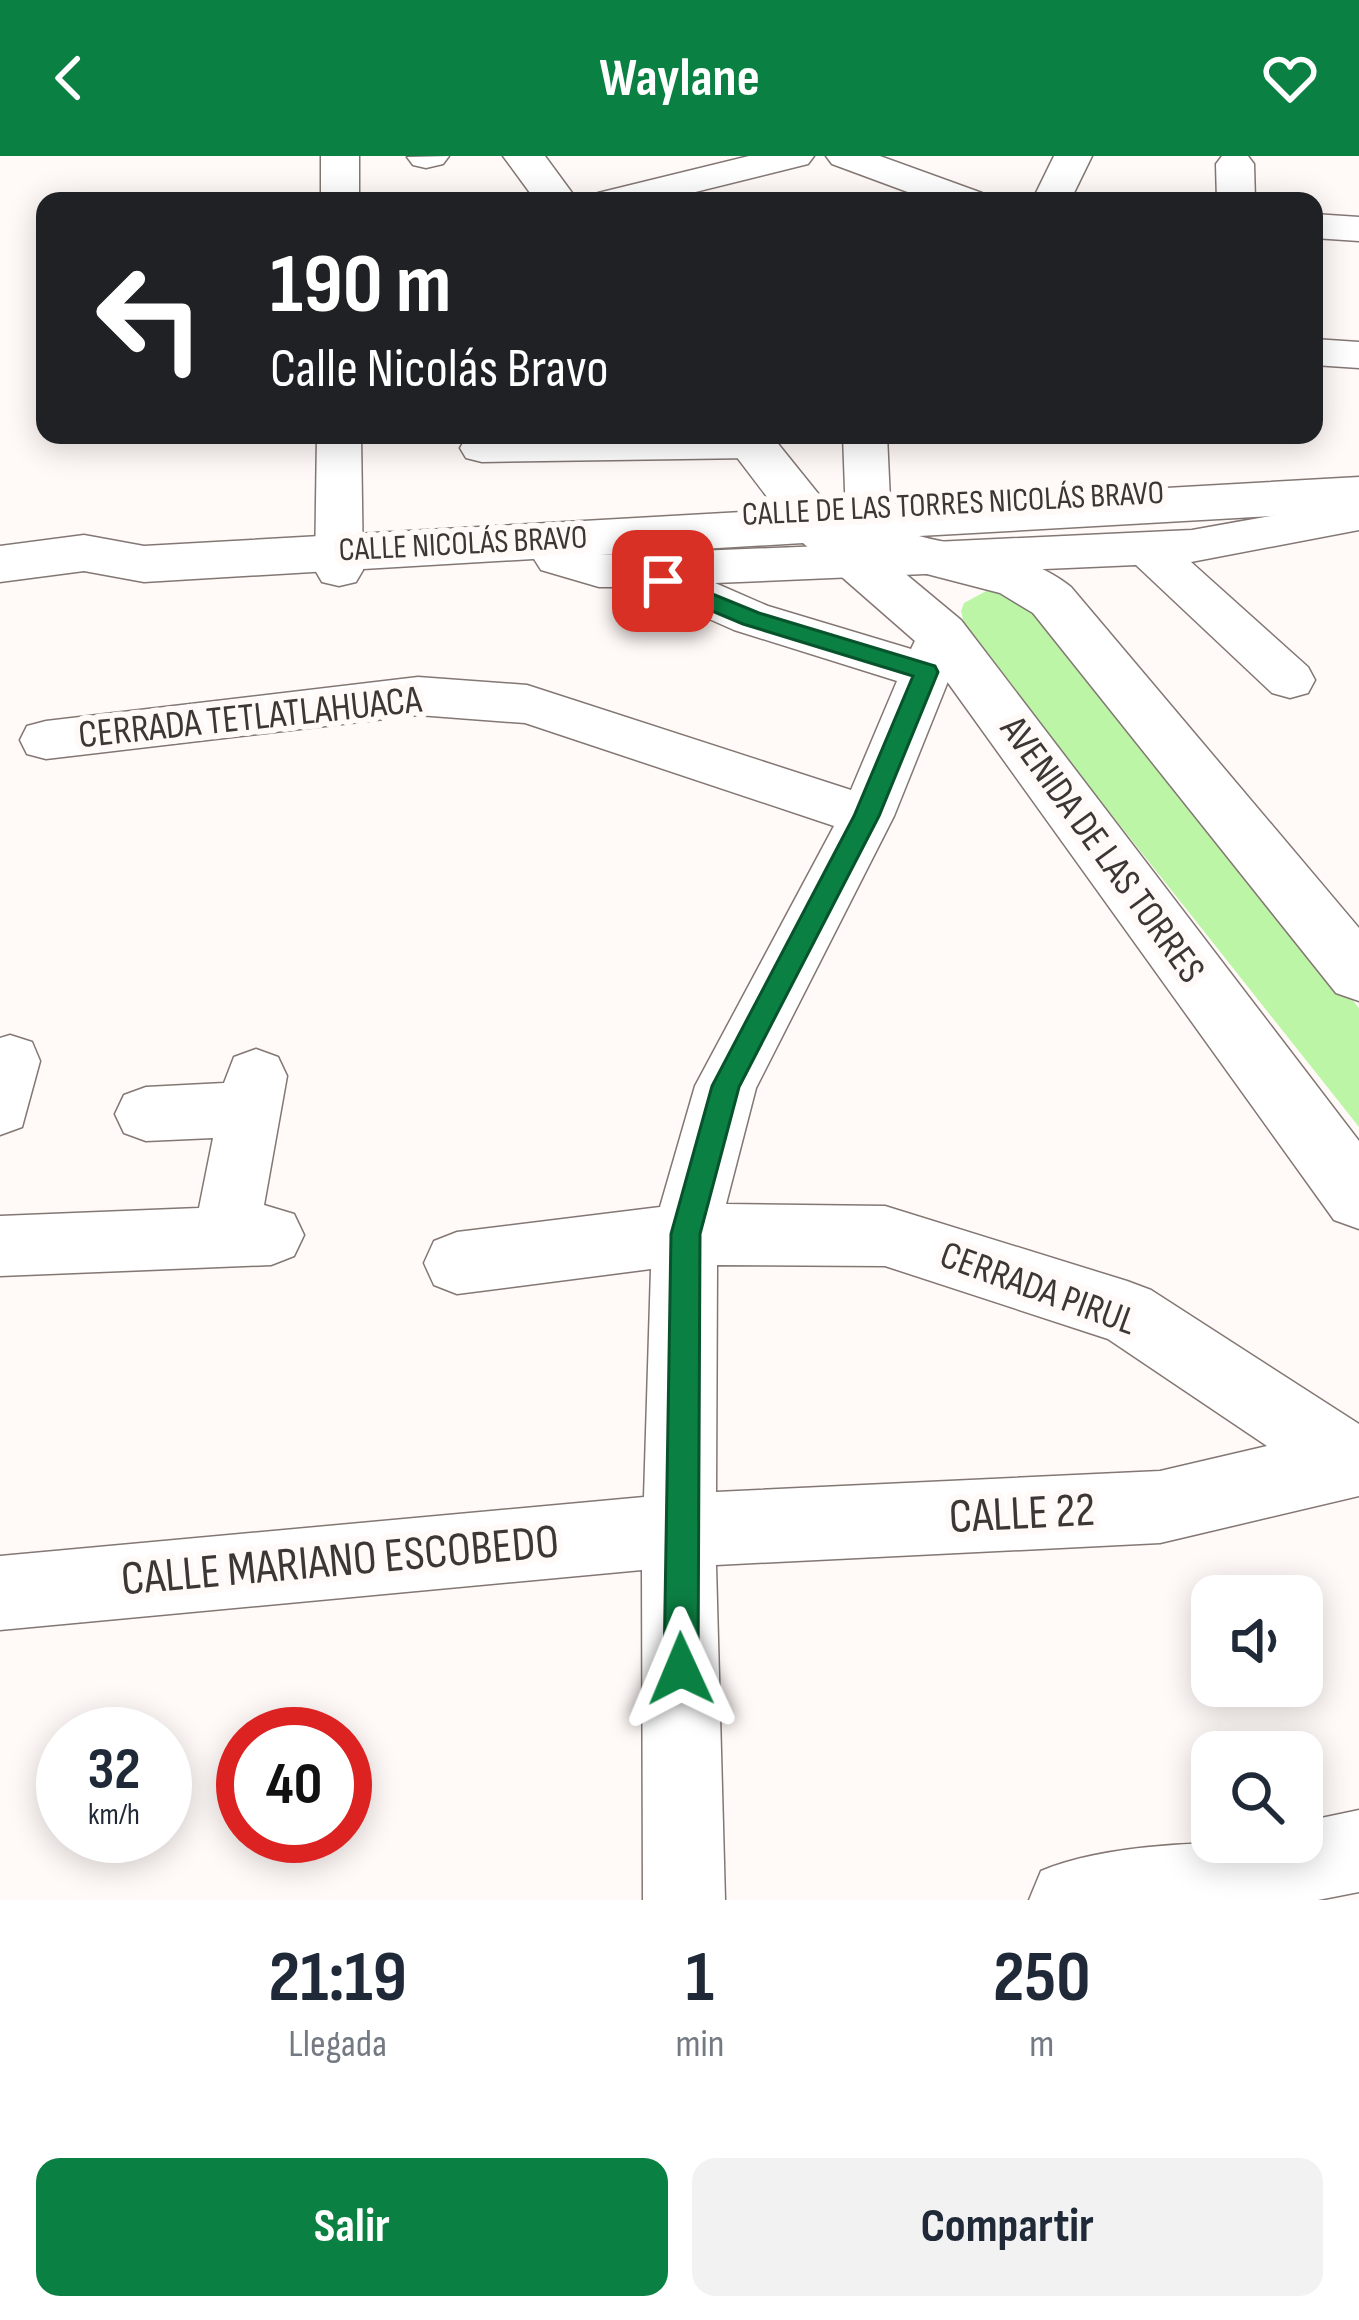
<!DOCTYPE html>
<html lang="es">
<meta charset="utf-8">
<style>
:root{--surface:#fff;--page:#f2f2f3;--text:#1f2937;--muted:#747a83;--accent:#0b8043}
body{margin:0;font-family:"Sofia Sans Condensed",sans-serif;background:var(--page);color:var(--text);height:100vh;display:flex;flex-direction:column;font-size:45px;white-space:nowrap}
*{box-sizing:border-box;margin:0}
p{font-size:39px;color:var(--muted)}
.icon{flex:none;width:66px;height:66px;fill:none;stroke:currentColor;stroke-width:2;stroke-linecap:round;stroke-linejoin:round}
.map{position:relative;height:1744px;overflow:hidden}
.details{display:flex;flex-direction:column;background:var(--surface);flex:1}
.details>*{flex:none}
.banner{position:absolute;left:36px;top:36px;width:1287px;height:252px;border-radius:24px;box-shadow:0 6px 30px #0003;background:#202124;color:#fff;overflow:hidden}
.controls{position:absolute;left:1191px;top:1419px;display:grid;gap:24px}
.controls a{display:grid;place-items:center;width:132px;height:132px;border-radius:24px;background:var(--surface);box-shadow:0 6px 30px #0003;font-size:60px}
.speed{position:absolute;left:36px;top:1551px;display:flex;gap:24px;font-size:60px;font-weight:700;text-align:center}
.speed>*{display:grid;place-content:center;width:156px;height:156px;border-radius:50%;background:var(--surface);box-shadow:0 6px 30px #0003;line-height:1}
.speed small{font-size:30px;font-weight:400}
.speed .limit{border:18px solid #d22;background:#fff;color:#111}
.pin{position:absolute;display:grid;place-items:center;width:102px;height:102px;color:#fff;margin:-51px;border-radius:24px;box-shadow:0 6px 18px #0006}
.me{position:absolute;width:132px;margin:-66px;rotate:359deg;stroke-linejoin:round;filter:drop-shadow(0 0 9px #0008)}
.turn{display:flex;align-items:center;gap:42px;height:252px;padding:0 36px;font-size:54px}
.turn .icon{width:156px;height:156px;stroke-width:2.5}
.turn b{display:block;font-size:84px;line-height:102px}
.eta{display:flex;justify-content:space-evenly;align-items:center;height:204px;text-align:center}
.eta b{font-size:72px;font-weight:700;line-height:84px}
.button{display:flex;gap:24px;margin-top:auto;padding:24px 36px}
.button a{flex:1;height:138px;border-radius:24px;background:var(--accent);color:#fff;font-size:48px;font-weight:700;line-height:138px;text-align:center}
.button a+a{background:var(--page);color:var(--text)}
header{display:flex;justify-content:space-between;align-items:center;height:156px;padding:0 36px;background:var(--accent);color:#fff;font-size:54px;font-weight:700}
.map>svg:first-child{display:block}
.green{fill:#bbf5a5}
.lines{fill:none;stroke-linecap:round;stroke-linejoin:round}
.minor-casing{stroke:#837773;stroke-width:3}
.major-casing{stroke:#837773;stroke-width:3}
.minor{fill:#fff;fill-rule:evenodd}
.major{fill:#fff;fill-rule:evenodd}
.route{fill:#0b8043;stroke:#07532c;stroke-width:3}
.labels{text-anchor:middle;dominant-baseline:central;stroke-width:12;stroke-linejoin:round;paint-order:stroke}
.far-street-label{font-size:33px;fill:#3c3735;stroke:#fff9f7}
.street-label{font-size:39px;fill:#3c3735;stroke:#fff9f7}
.near-street-label{font-size:48px;fill:#3c3735;stroke:#fff9f7}
</style>
<header><svg class="icon" aria-label="back" viewBox="0 0 24 24"><path d="M15 5l-7 7 7 7"/></svg>Waylane<svg class="icon" aria-label="heart" viewBox="0 0 24 24"><path d="M12 20l-8-8c-3-5 5-10 8-4 3-6 11-1 8 4z"/></svg></header>
<div class="map">
<svg width="1359" height="1744" viewBox="0 0 1359 1744">
<rect width="100%" height="100%" fill="#fff9f7"/>
<!-- green -->
<path class="green" d="M990,433L1028,443L1359,852V971L966,475L961,455L964,447Z"/>
<g class="lines">
<!-- minor casing -->
<g class="minor-casing">
<g id="minor">
<rect x="321" y="0" width="38" height="45"/>
<path d="M449,0L443,8L426,12L413,9L407,1Z"/>
<path d="M749,0H814L808,8L659,45H593L598,37Z"/>
<path d="M826,0H880L982,37L987,45H932L832,8Z"/>
<path d="M1054,0H1092L1070,45H1032Z"/>
<path d="M1222,0H1248L1254,8L1255,45H1217L1216,8Z"/>
<path d="M1314,58L1359,61V85L1314,82Z"/>
<path d="M1314,183L1359,186V212L1314,209Z"/>
<path d="M317,279H361L363,414L356,426L339,430L322,426L315,414Z"/>
<path d="M477,279H770L775,288L769,298L753,302L482,306L466,302L460,292L466,282Z"/>
<path d="M843,279H887L892,388L1192,374L1359,344V374L1191,406L1308,511L1315,524L1308,537L1290,542L1272,537L1136,409L715,427L768,450L911,493L924,466L942,461L960,466L967,478L894,660L756,932L726,1048L885,1050L1127,1125L1151,1134L1359,1268V1340L1160,1387L716,1409L725,1744H643L642,1414L0,1474V1400L644,1341L651,1113L457,1138L434,1129L424,1107L434,1085L457,1076L660,1051L695,930L834,670L525,567L418,559L46,603L27,598L20,584L27,570L46,565L418,521L527,529L851,634L897,525L734,474L637,431H599L541,414L534,403L541,392L558,387L599,399L847,389ZM717,1109L885,1110L1108,1183L1267,1290L1160,1315L716,1336Z"/>
<path d="M10,879L32,886L40,905L22,971L0,979V882Z"/>
<path d="M256,893L278,901L287,920L264,1049L294,1058L304,1079L294,1100L271,1109L0,1120V1060L199,1052L213,982L146,985L124,977L115,958L124,939L146,931L224,927L234,901Z"/>
<path d="M1359,1654V1736L1318,1744H1029L1041,1715C1112,1685 1226,1686 1302,1686V1666Z"/>
</g>
</g>
<!-- major casing -->
<g class="major-casing">
<g id="major">
<path d="M503,0H545L578,45H536Z"/>
<path d="M720,279H771L829,351L1359,321V355L919,380C968,393 1032,398 1071,431L1359,772V845L1336,837L1033,457L1000,437L896,410L961,464L1359,985V1073L1334,1064L923,492L803,387L144,426L84,415L0,426V390L84,379L144,390L777,354Z"/>
</g>
</g>
<!-- minor -->
<use href="#minor" class="minor"/>
<!-- major -->
<use href="#major" class="major"/>
</g>
<!-- route -->
<path class="route" d="M663,418L759,457L935,510L938,516L879,660L739,931L700,1078L698,1513L693,1525L681,1530L669,1525L664,1513L671,1078L712,930L854,660L913,520L743,468L655,431V420Z"/>
<g class="labels">
<!-- far-street labels -->
<g class="far-street-label">
<text transform="translate(953 348) rotate(-3)">CALLE DE LAS TORRES NICOLÁS BRAVO</text>
<text transform="translate(463 388) rotate(-3)">CALLE NICOLÁS BRAVO</text>
</g>
<!-- street labels -->
<g class="street-label">
<text transform="translate(250 562) rotate(-6)">CERRADA TETLATLAHUACA</text>
<text transform="translate(1102 694) rotate(54)">AVENIDA DE LAS TORRES</text>
<text transform="translate(1038 1133) rotate(20)">CERRADA PIRUL</text>
</g>
<!-- near-street labels -->
<g class="near-street-label">
<text transform="translate(1022 1358) rotate(-3)">CALLE 22</text>
<text transform="translate(340 1405) rotate(-5)">CALLE MARIANO ESCOBEDO</text>
</g>
</g>
</svg>
<div class="controls">
<a><svg class="icon" aria-label="sound" viewBox="0 0 24 24"><path d="M4 9h4l5-4v14l-5-4H4zM17 9q2 3 0 6"/></svg></a>
<a><svg class="icon" aria-label="search" viewBox="0 0 24 24"><circle cx="10" cy="10" r="6"/><path d="M15 15l6 6"/></svg></a>
</div>
<div class="speed"><div>32<small>km/h</small></div><div class="limit">40</div></div>
<div class="pin" style="left:663px;top:425px;background:#d93025"><svg class="icon" aria-label="arrive" viewBox="0 0 24 24"><path d="M6 21V4h12l-3 4 3 4H6"/></svg></div>
<svg class="me" style="left:681px;top:1513px" viewBox="-20 -20 40 40"><path d="M0-17L14 15 0 8-14 15z" fill="#0b8043" stroke="#fff" stroke-width="4"/></svg>
<div class="banner">
<div class="turn"><svg class="icon" aria-label="left" viewBox="0 0 24 24"><path d="M17 20v-9H6M10 6l-5 5 5 5"/></svg><div><b>190 m</b>Calle Nicolás Bravo</div></div>
</div>
</div>
<section class="details">
<div class="eta">
<div><b>21:19</b><p>Llegada</p></div>
<div><b>1</b><p>min</p></div>
<div><b>250</b><p>m</p></div>
</div>
<div class="button"><a>Salir</a><a>Compartir</a></div>
</section>
